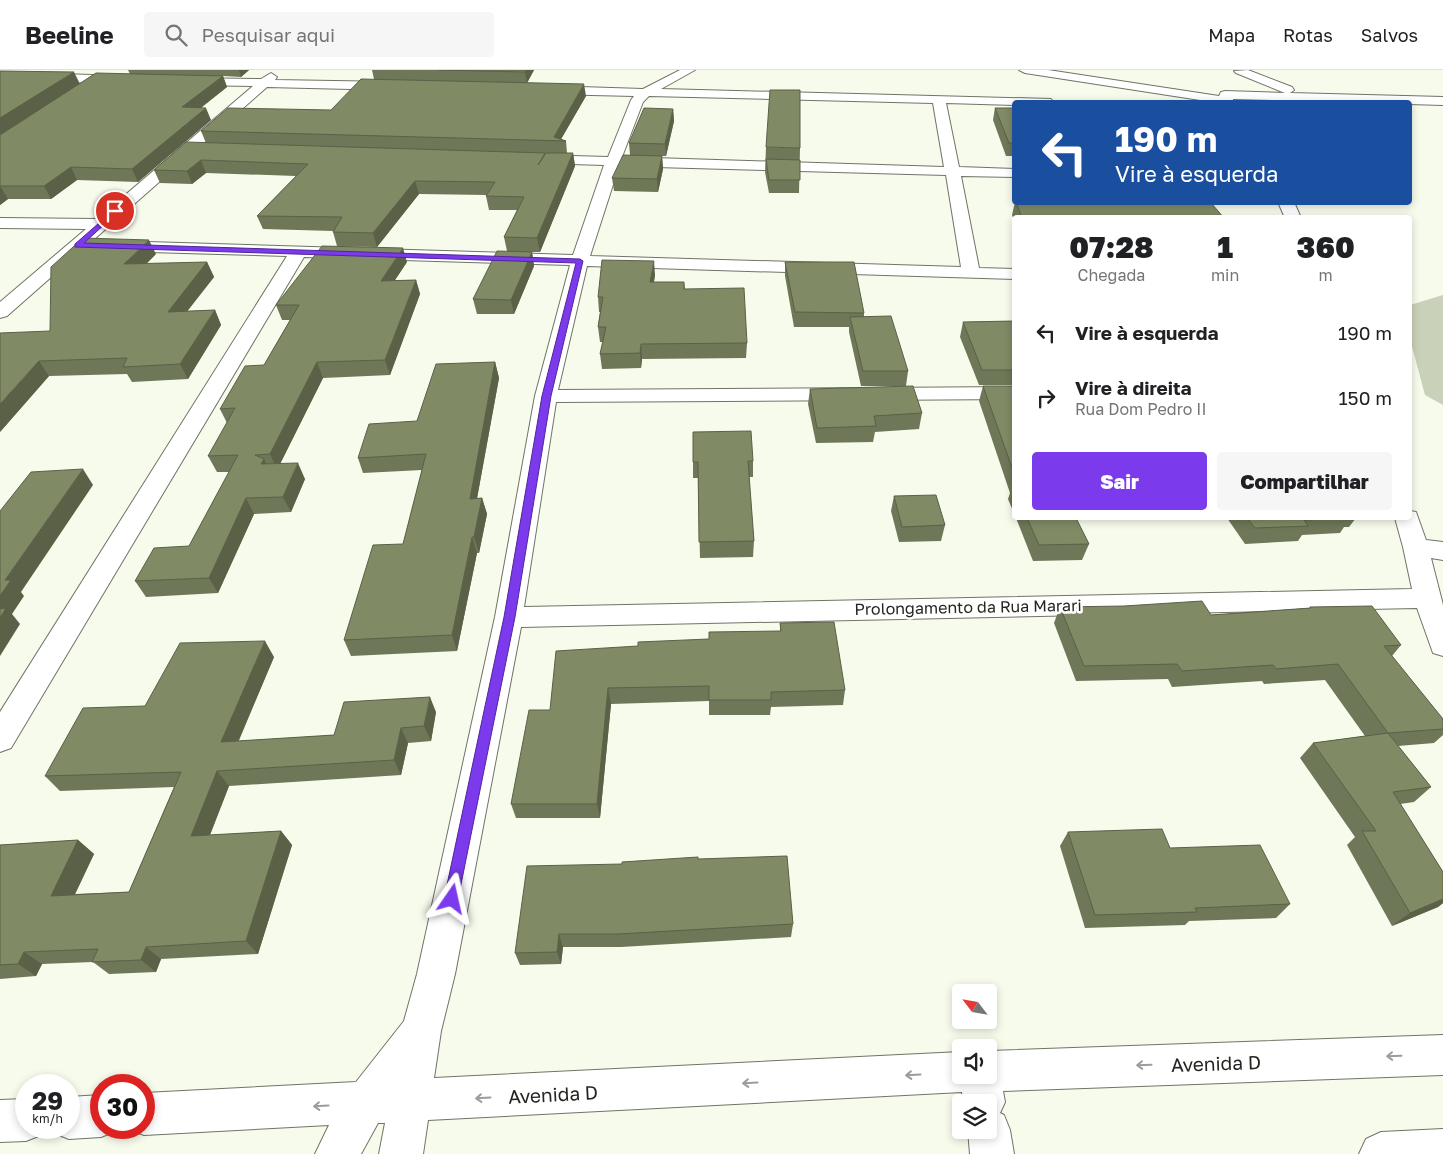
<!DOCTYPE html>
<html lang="pt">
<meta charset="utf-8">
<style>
:root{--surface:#fff;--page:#f6f6f6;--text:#202124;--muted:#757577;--line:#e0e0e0;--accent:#7c3aed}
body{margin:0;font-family:"Golos Text",sans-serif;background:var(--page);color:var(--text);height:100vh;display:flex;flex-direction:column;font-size:19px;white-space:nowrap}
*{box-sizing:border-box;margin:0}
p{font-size:16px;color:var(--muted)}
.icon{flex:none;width:28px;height:28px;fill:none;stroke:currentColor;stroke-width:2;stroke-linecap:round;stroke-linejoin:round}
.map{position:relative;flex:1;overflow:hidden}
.side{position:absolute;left:1012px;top:145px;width:400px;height:305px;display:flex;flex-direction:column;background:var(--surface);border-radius:5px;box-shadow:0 2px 8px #0003}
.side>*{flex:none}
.banner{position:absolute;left:1012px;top:30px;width:400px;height:105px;border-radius:5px;box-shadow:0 2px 8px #0003;background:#1a4fa0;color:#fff;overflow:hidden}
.needle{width:32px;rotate:301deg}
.buttons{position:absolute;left:952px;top:914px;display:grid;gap:10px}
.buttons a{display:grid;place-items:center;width:45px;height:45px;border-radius:5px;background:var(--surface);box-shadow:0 2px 8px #0003;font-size:25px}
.speed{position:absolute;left:15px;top:1004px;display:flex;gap:10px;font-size:25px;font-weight:700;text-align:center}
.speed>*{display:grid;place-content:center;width:65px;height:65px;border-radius:50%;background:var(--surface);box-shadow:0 2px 8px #0003;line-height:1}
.speed small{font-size:12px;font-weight:400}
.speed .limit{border:8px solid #d22;background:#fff;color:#111}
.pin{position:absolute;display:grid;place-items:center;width:42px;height:42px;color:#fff;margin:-21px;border:2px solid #fff;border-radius:50%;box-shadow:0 1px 5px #0007}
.me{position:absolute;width:55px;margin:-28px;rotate:11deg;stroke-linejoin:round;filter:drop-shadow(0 0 4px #0008)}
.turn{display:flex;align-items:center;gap:18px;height:105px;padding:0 20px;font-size:22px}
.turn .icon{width:65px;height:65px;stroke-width:2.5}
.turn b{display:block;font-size:35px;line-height:42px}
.eta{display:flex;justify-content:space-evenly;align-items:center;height:85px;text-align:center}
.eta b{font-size:30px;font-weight:800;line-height:35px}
.button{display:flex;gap:10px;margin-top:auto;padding:10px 20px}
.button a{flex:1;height:58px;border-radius:5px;background:var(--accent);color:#fff;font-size:20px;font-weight:800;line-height:58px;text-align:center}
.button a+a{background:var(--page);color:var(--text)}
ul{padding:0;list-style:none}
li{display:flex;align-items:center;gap:15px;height:65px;padding:0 20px}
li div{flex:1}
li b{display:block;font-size:19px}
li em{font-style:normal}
header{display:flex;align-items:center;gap:30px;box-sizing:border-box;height:70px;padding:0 25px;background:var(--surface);border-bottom:1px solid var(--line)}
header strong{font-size:24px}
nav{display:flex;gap:28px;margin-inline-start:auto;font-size:18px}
.search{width:350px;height:45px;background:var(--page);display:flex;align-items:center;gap:12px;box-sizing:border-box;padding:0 18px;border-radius:5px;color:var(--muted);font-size:19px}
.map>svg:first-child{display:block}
.green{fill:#cad1b9}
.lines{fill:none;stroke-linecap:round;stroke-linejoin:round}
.minor-casing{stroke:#707466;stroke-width:2}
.minor{fill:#fff;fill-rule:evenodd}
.wall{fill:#6e7757}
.shaded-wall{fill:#5a6147}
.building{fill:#808a65;stroke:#5a6147}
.oneway{stroke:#9c9d9b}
.route{fill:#7c3aed;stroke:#51269a}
.labels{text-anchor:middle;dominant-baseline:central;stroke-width:5;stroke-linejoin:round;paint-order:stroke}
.street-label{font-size:16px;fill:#242520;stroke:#fff}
.near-street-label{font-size:19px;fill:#242520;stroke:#fff}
</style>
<header>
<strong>Beeline</strong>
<div class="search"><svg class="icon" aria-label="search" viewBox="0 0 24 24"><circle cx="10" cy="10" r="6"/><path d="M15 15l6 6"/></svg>Pesquisar aqui</div>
<nav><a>Mapa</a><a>Rotas</a><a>Salvos</a></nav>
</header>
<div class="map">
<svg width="1443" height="1084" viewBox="0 0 1443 1084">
<rect width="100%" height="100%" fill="#f6fbec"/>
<!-- green -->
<path class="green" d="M1443,225V335L1425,325L1410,269V235Z"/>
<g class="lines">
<!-- minor casing -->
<g class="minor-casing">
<g id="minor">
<path d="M680,0H695L661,19L1051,29L1053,32H1015V35L946,33L959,97L1015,99V107L961,106L979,198L1015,199V209L587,196L558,320L1015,317V329L556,332L524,537L1412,519L1403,477L1395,448H1410V441L1416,442L1426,470L1443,472V490L1431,488L1443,535V586L1433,583L1417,538L521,557L455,904L441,961L434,1008L961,982V1005H989V981L1443,965V1005L1003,1021L1005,1032L1000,1043L1004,1045L1010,1060L1014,1084H970L968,1060H989V1032H963L962,1022L428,1050L423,1084H379L385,1053H378L361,1084H315L329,1055L144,1065L129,1059L128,1058H144V1023L356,1012L404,951L417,904L495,547L535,326L570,195L304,187L11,678L0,682V642L287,186L114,181L108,180L106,176L108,172L114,171L573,185L604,95L537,93L532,92L530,89L532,86L537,85L608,87L631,30L634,26L549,24L543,20L549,16L643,19ZM649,26L933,33L944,97L622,87L643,32ZM619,96L946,105L961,197L590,186Z"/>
<path d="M1019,0H1048L1219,26L1221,22L1225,21L1285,23L1236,3L1234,1L1248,0L1292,17L1294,20L1290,23L1443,27V35L1233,29V32H1213L1025,3Z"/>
<path d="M0,2L123,6L129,10L123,14L0,10Z"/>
<path d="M271,3L277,7L275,10L393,12L399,16L393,20L267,17L7,246L0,248V232L86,159L0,158V148L97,149L253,16L189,15L183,11L185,8L261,9Z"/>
<path d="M1278,132H1294L1301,148H1285Z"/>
<path d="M101,1025V1058H117L116,1061L101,1067L69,1069L54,1063L52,1058H69V1027Z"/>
<path d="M26,1029V1058H44L41,1065L26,1071L0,1072V1030Z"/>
<path d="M1443,1059V1084H1359L1366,1069L1381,1062Z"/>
</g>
</g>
<!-- minor -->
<use href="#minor" class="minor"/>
</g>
<!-- wall -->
<g class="wall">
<path d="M128,0H249L241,7L223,6L227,17L201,38L211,50L138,112L77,110L51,129H8L0,135V1L80,13L130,4Z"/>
<path d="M372,0H534L527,13L586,26L561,69L566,71L567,83H573L575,96L540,182H532L534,196L514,244H477L473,229L507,181L504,167L517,140H489L486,126L487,125L419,124L377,177L337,176L333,162V161L263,159L257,146L296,106L206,103L192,114L160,113L154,100L206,73L201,61L331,40L374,9Z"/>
<path d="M995,38H1015V86H1006L993,50Z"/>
<path d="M673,39L674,51L666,86H662L663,99L658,122L614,121L612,108L630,85L629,73Z"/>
<path d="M766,77L800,78L799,123H769L765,102Z"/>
<path d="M1015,132H1097L1224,148H1015V152L1012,145Z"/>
<path d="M156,184L146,194L207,192L214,207L187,241L215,240L221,255L188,309L132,312L127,304L49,306L0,362L50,261Z"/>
<path d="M407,192L395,210H416L420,224L390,305L323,308L280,394L305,409L291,442L254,444L218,523L146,527L135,511L189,476L229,402H217L208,386L227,353L220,339L264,295L290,250H282L276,235Z"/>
<path d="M785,192L864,243V247L908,301L906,316H861L849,262V257H794L785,206Z"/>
<path d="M655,205L654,212H684L685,219L747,273L746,288L642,289L641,298L602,299L600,284L603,272H600L598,257L600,242H599L598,227Z"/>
<path d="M1015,244V315H979L960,267L963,252L1013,251Z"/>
<path d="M495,292L499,308L477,428H482L487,444L479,483H477L457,581L351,586L344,570L403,474L422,400L363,403L358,388L417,351Z"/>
<path d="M983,316H1015V446L1008,429L1010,423L979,331Z"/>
<path d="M810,319L922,343L919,359L875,362L873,372L816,373L808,334Z"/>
<path d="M753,391V407H749L754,471L753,487L700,488L698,408H693V392Z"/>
<path d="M894,426L945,455L941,471L899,472L891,441Z"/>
<path d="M1016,448H1076L1089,474L1082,490L1033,491Z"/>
<path d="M1227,448H1356L1349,457H1344L1340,463L1302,465L1298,471L1245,474Z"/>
<path d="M1060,537L1211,545L1309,538L1310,537L1401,575L1392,586L1443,649V665L1434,673L1398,676L1431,717L1414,732L1400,734L1443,802V833L1438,837L1392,856L1347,775L1355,767L1300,688L1313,673L1365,666L1325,610L1264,614L1262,611L1172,617L1168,609L1076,611L1054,553Z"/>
<path d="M780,553L845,620L843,635L771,637L770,645H709V631L611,634L600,748H516L511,734L550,640L638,576L709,569L780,561Z"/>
<path d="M274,587L238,671L334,665L436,642L431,671L408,673L401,705L229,716L210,765L281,761L292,775L258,884L161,889L156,902L109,904L93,892L42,894L36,906L0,909V775L78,770L94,784L75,824L129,822L174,717L60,721L45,706L145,636Z"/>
<path d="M1068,762L1170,778L1290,834L1276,848L1189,851L1185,855L1085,858L1060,776Z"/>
<path d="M698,789L793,854L791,867L621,877H563L561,894L520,895L515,883L622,794Z"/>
</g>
<!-- shaded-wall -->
<g class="shaded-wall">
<path d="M239,0H249L241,7Z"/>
<path d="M526,0H534L527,13L525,2Z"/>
<path d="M74,2L80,14L0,65V48Z"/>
<path d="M223,6L227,17L186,49L182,37Z"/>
<path d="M584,14L586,26L560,71L554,67Z"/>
<path d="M206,38L211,50L138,112L132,99Z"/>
<path d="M673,39L674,51L666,86L665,74Z"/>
<path d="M573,83L575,96L540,182L537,168Z"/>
<path d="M662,86L663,99L658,122L657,109Z"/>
<path d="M201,90L206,103L192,114L187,101Z"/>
<path d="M71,97L77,110L51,129L44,116Z"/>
<path d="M415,111L419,124L377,177L373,163Z"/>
<path d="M0,116L8,129L0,135Z"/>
<path d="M149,170L156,184L132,208L124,194Z"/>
<path d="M403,178L407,192L385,225L381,211Z"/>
<path d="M532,182L534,196L514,244L511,230Z"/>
<path d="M654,191L655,205L651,226L650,212Z"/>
<path d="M207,192L214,207L175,257L168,242Z"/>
<path d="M416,210L420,224L390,305L385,290Z"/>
<path d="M215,240L221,255L188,309L180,294Z"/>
<path d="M641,274L642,289L641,298L640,283Z"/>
<path d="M39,291L49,306L0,362V334Z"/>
<path d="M317,292L323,308L277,400L270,384Z"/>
<path d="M495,292L499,308L474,445L470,429Z"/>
<path d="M264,389L271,405L261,394Z"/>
<path d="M298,393L305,409L291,442L283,427Z"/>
<path d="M83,399L93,415L21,522L24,526L12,544L20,554L0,586V526L5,510Z"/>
<path d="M246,428L254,444L218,523L209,508Z"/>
<path d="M482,428L487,444L479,483L474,467Z"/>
<path d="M472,467L477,483L457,581L452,565Z"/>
<path d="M265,571L274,587L232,687L221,672Z"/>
<path d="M608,618L611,634L600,748L597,734Z"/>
<path d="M430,627L436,642L431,671L424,656Z"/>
<path d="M401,658L408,673L401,705L394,690Z"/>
<path d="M217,701L229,716L204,780L191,766Z"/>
<path d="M281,761L292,775L258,884L246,871Z"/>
<path d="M78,770L94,784L68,839L51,826Z"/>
<path d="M1443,829V833L1438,837L1392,856L1410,843Z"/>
<path d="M559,864L563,877L561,894L557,882Z"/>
<path d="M146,877L161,889L156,902L141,890Z"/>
<path d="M24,882L42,894L36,906L18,894Z"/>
</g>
<!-- building -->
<g class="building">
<path d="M439,0H526L525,2Z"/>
<path d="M0,1L74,2L0,48Z"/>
<path d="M96,3L223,6L182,37L206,38L132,99L71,97L44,116H0V65Z"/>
<path d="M361,9L584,14L554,67L566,71L201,61L228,38L331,40Z"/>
<path d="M770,20H800V78L766,77Z"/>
<path d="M644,38L673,39L665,74L629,73Z"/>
<path d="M995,38H1015V73H1009Z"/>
<path d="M186,72L545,83L538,95L546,83H573L537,168L504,167L524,127L486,126L495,112L415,111L373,163L333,162L342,147L257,146L308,94L201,90L187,101L154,100Z"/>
<path d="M623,85L662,86L657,109L612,108Z"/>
<path d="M766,89L800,90V110H769Z"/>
<path d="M1016,132L1212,134L1224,148H1022Z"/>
<path d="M83,168L149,170L124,194L207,192L168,242L215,240L180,294L123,297L127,288L39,291L0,334V263L50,261L51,197Z"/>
<path d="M322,176L403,178L381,211L416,210L385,290L317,292L270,384L255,385L264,389L261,394L298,393L283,427L246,428L209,508L135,511L154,478L189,476L238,385L208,386L235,338L220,339L245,296L264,295L299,235H276Z"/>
<path d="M497,181L532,182L511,230L473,229Z"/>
<path d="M602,190L654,191L650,212H684V219L744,218L747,273L641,274L640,283L600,284L606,257H598L603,227H598Z"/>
<path d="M785,192H854L864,243L795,242Z"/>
<path d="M891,246L908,301H863L850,247Z"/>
<path d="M1015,251V300H982L963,252Z"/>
<path d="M495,292L470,429L482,428L474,467H472L452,565L344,570L373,475L403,474L426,384L358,388L369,354L417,351L436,294Z"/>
<path d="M913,316L922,343L874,346L876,356L817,358L810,319Z"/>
<path d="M983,316H1015V406Z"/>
<path d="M751,361L753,391H748L754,471L699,472L698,392H693V362Z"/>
<path d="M83,399L5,510H11L0,526V441L31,402Z"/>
<path d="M936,425L945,455L902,457L894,426Z"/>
<path d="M1027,448H1076L1089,474L1039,475Z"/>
<path d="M1247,448H1341L1304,450L1308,456L1255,458Z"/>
<path d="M1202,531L1211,545L1311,538L1310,537L1372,536L1401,575L1384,576L1443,649V659L1388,663L1338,594L1276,599L1273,595L1182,601L1177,594L1084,596L1060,537L1124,536Z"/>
<path d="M6,538L0,548V539Z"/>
<path d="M834,552L845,620L771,622V630H709V616L608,618L597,734H511L529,640H550L556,581L638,576V572L709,569V562L781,561L780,553Z"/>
<path d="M265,571L221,672L334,665L344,632L430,627L424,656L401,658L394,690L217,701L191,766L281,761L246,871L146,877L141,890L92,892L98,879L24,882L18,894L0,895V775L78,770L51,826L129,822L181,702L45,706L83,638L145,636L180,573Z"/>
<path d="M1388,663L1431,717L1393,722L1443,802V829L1410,843L1362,761H1376L1313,673Z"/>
<path d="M1162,759L1170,778L1260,775L1290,834L1195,838L1197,842L1095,845L1068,762Z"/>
<path d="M787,786L793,854L618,864H559L557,882L515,883L527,796L622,794V792L698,787V789Z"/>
</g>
<!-- one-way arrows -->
<defs><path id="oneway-shaft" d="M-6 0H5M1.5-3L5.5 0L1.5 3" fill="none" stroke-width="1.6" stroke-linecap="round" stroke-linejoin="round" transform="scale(1.25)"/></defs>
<g class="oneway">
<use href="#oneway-shaft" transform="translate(1394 986) rotate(178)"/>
<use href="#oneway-shaft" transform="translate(1144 995) rotate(178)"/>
<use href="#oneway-shaft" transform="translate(913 1005) rotate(177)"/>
<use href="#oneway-shaft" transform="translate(750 1013) rotate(177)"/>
<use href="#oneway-shaft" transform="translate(483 1028) rotate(177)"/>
<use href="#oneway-shaft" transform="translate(321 1036) rotate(177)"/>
</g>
<!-- route -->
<path class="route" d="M115,139L118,141L117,143L84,173L580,189L583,191L551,326L515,547L457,834L452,836L446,834L444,829L504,547L542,326L576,193L75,177V174Z"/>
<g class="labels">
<!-- street labels -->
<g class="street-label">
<text transform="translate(968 537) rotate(-1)">Prolongamento da Rua Marari</text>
</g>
<!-- near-street labels -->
<g class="near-street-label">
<text transform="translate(1216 993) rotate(-2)">Avenida D</text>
<text transform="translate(553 1024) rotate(-3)">Avenida D</text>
</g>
</g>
</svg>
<div class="buttons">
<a><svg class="needle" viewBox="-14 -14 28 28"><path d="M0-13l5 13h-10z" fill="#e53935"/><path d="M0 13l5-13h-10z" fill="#757577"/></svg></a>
<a><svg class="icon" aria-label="sound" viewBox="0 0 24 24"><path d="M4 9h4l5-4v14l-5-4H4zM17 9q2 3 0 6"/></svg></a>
<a><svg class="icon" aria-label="layers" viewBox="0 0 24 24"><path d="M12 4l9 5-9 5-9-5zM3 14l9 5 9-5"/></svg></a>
</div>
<div class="speed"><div>29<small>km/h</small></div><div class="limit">30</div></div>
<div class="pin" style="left:115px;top:141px;background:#d93025"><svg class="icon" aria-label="arrive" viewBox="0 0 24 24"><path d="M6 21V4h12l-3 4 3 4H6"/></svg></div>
<svg class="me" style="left:452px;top:829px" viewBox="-20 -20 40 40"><path d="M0-17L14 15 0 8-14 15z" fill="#7c3aed" stroke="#fff" stroke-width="4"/></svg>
<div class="banner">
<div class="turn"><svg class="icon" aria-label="left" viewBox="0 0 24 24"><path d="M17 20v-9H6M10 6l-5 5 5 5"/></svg><div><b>190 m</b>Vire à esquerda</div></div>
</div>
<section class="side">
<div class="eta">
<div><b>07:28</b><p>Chegada</p></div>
<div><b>1</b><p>min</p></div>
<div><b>360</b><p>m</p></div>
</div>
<ul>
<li><svg class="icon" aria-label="left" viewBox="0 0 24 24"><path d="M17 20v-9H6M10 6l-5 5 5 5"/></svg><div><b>Vire à esquerda</b></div><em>190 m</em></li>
<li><svg class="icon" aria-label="right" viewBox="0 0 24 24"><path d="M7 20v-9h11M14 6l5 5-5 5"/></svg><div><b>Vire à direita</b><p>Rua Dom Pedro II</p></div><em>150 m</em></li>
</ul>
<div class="button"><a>Sair</a><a>Compartilhar</a></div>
</section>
</div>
